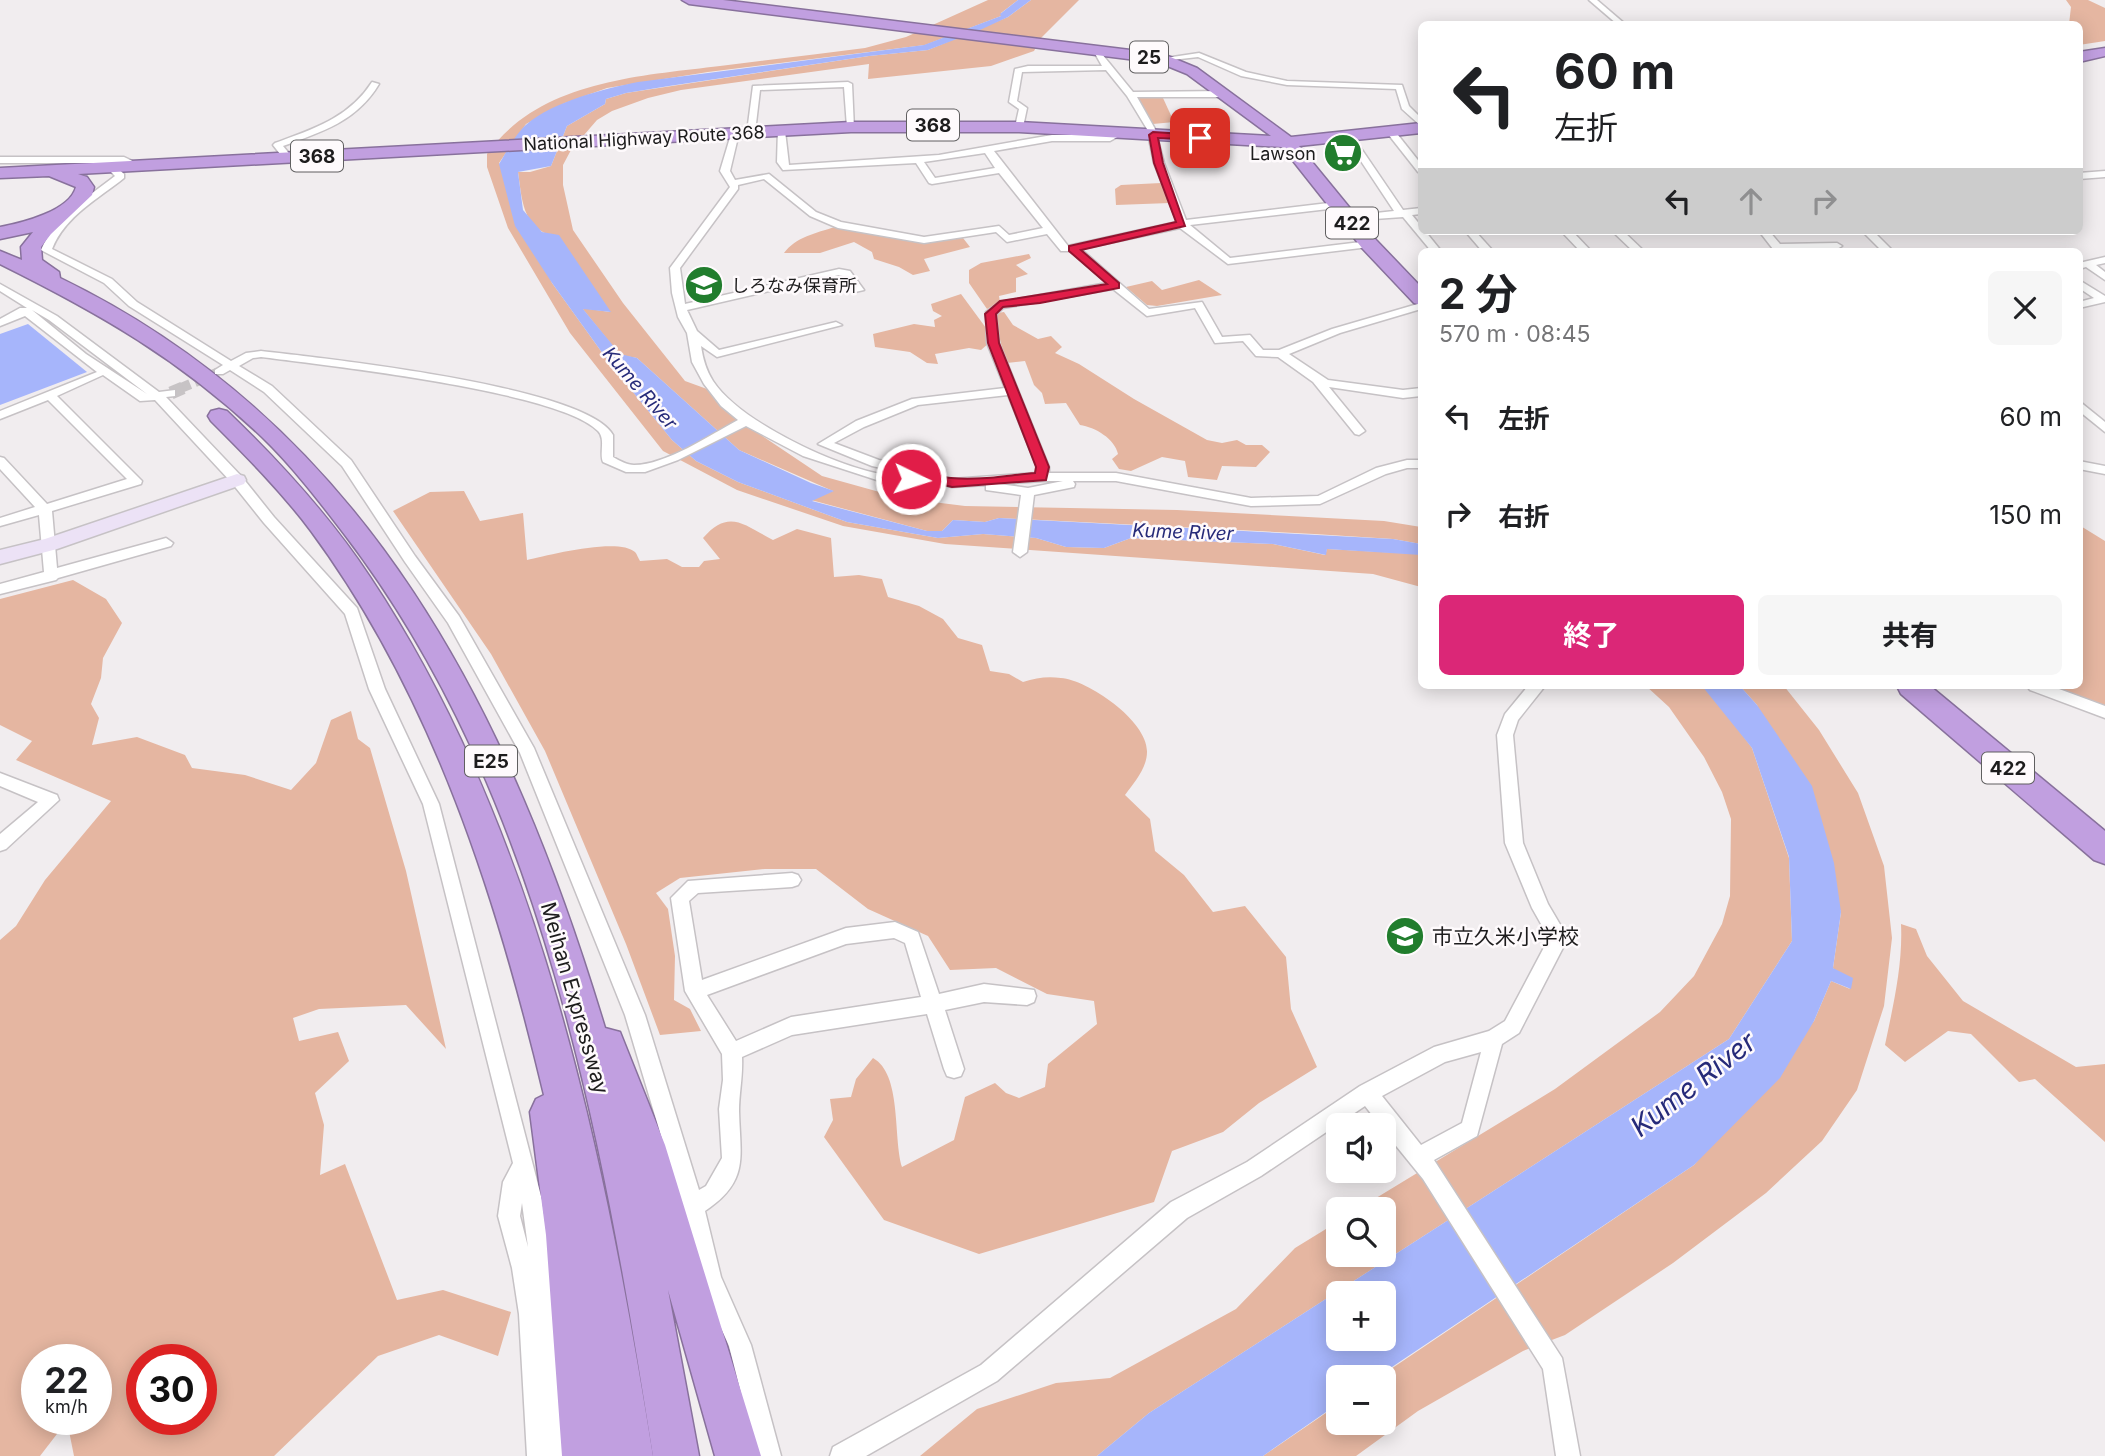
<!DOCTYPE html>
<html lang="ja">
<meta charset="utf-8">
<style>
:root{--surface:#fff;--page:#f6f6f6;--text:#202124;--muted:#757577;--accent:#db2777}
body{margin:0;font-family:Inter,"Noto Sans JP",sans-serif;background:var(--page);color:var(--text);height:100vh;display:flex;flex-direction:column;font-size:26px;white-space:nowrap}
*{box-sizing:border-box;margin:0}
p{font-size:23px;color:var(--muted)}
.icon{flex:none;width:38px;height:38px;fill:none;stroke:currentColor;stroke-width:2;stroke-linecap:round;stroke-linejoin:round}
.map{position:relative;flex:1;overflow:hidden}
.details{position:absolute;left:1418px;top:248px;width:665px;height:441px;display:flex;flex-direction:column;background:var(--surface);border-radius:10px;box-shadow:0 4px 18px #0003}
.details>*{flex:none}
.banner{position:absolute;left:1418px;top:21px;width:665px;height:214px;border-radius:10px;box-shadow:0 4px 18px #0003;background:#fff;color:var(--text);overflow:hidden}
.controls{position:absolute;left:1326px;top:1113px;display:grid;gap:14px}
.controls a{display:grid;place-items:center;width:70px;height:70px;border-radius:10px;background:var(--surface);box-shadow:0 4px 18px #0003;font-size:35px}
.speed{position:absolute;left:21px;top:1344px;display:flex;gap:14px;font-size:35px;font-weight:700;text-align:center}
.speed>*{display:grid;place-content:center;width:91px;height:91px;border-radius:50%;background:var(--surface);box-shadow:0 4px 18px #0003;line-height:1}
.speed small{font-size:18px;font-weight:400}
.speed .limit{border:10px solid #d22;background:#fff;color:#111}
.pin{position:absolute;display:grid;place-items:center;width:60px;height:60px;color:#fff;margin:-30px;border-radius:14px;box-shadow:0 4px 10px #0006}
.me{position:absolute;width:77px;margin:-38px;rotate:94deg;stroke-linejoin:round;filter:drop-shadow(0 0 5px #0008)}
.turn{display:flex;align-items:center;gap:24px;height:147px;padding:0 21px;font-size:32px}
.turn .icon{width:91px;height:91px;stroke-width:2.5}
.turn b{display:block;font-size:49px;line-height:60px}
.lanes{display:flex;align-items:center;height:66px;padding:0 21px;background:#0003;justify-content:center;gap:35px;direction:ltr}
.lanes .off{opacity:.35}
.round{display:grid;place-items:center;flex:none;width:74px;height:74px;border-radius:10px;background:var(--page)}
.head{display:flex;align-items:center;justify-content:space-between;height:119px;padding:0 21px}
h1{font-size:42px;font-weight:700;line-height:52px}
.primary-button{display:flex;gap:14px;margin-top:auto;padding:14px 21px}
.primary-button a{flex:1;height:80px;border-radius:10px;background:var(--accent);color:#fff;font-size:28px;font-weight:700;line-height:80px;text-align:center}
.primary-button a+a{background:var(--page);color:var(--text)}
ul{padding:0;list-style:none}
li{display:flex;align-items:center;gap:21px;height:98px;padding:0 21px}
li div{flex:1}
li b{display:block;font-size:26px}
li em{font-style:normal}
.map>svg:first-child{display:block}
.green{fill:#e5b6a1;fill-rule:evenodd}
.water{fill:#a6b5fb;fill-rule:evenodd}
.lines{fill:none;stroke-linecap:round;stroke-linejoin:round}
.street-tunnel-far1{stroke:#c7c3c5;stroke-width:10;stroke-dasharray:10 5;stroke-linecap:butt}
.street-tunnel{stroke:#c7c3c5;stroke-width:13;stroke-dasharray:13 7;stroke-linecap:butt}
.street-casing{stroke:#c6c2c5;stroke-width:3}
.secondary-casing{stroke:#c6c2c5;stroke-width:3}
.highway-casing{stroke:#88719c;stroke-width:3}
.street{fill:#fff;fill-rule:evenodd}
.secondary{fill:#ece2f6;fill-rule:evenodd}
.highway{fill:#c19fe0;fill-rule:evenodd}
.route{fill:#e11d48;stroke:#92132f;stroke-width:2}
.labels{text-anchor:middle;dominant-baseline:central;stroke-width:5;stroke-linejoin:round;paint-order:stroke}
.far-street-label{font-size:18px;fill:#1d1c1d;stroke:#fefafc}
.far-poi-label{font-size:18px;fill:#1d1c1d;stroke:#fefafc;text-anchor:end}
.shield{fill:#fefafc;stroke:#605f60;stroke-width:2}
.shield-label{font-size:19px;font-weight:bold;fill:#1d1c1d}
.far-water-label{font-size:19px;font-style:italic;fill:#262a79;stroke:#fefafc}
.poi-label{font-size:21px;fill:#1d1c1d;stroke:#fefafc;text-anchor:start}
.street-label{font-size:21px;fill:#1d1c1d;stroke:#fefafc}
.near-water-label{font-size:28px;font-style:italic;fill:#262a79;stroke:#fefafc}
</style>
<div class="map">
<svg width="2105" height="1456" viewBox="0 0 2105 1456">
<rect width="100%" height="100%" fill="#f1edef"/>
<!-- green -->
<g class="green">
<path d="M988,0H1018L1001,13V16L925,45L708,72L607,88L565,103L526,124L499,163L552,283L611,365L672,440L696,461L738,482L847,522L938,538L983,534L1036,538L1066,547L1104,548L1131,538L1273,544L1325,555L1327,549L1418,554L1421,555V587L1373,574L945,544L843,526L737,490L663,451L570,333L508,228L487,167V154C539,81 639,76 720,66C769,60 817,54 865,48L906,37Z"/>
<path d="M1031,0H1079L1041,38L1034,51L991,66L868,79L869,64L681,90L648,98L612,111L597,120L571,150L563,165V185L573,230L623,303L685,381L707,389L734,417L822,476L901,498L965,506L1177,510L1384,521L1421,527V544L1393,539L1314,534L999,518L985,522L953,520L942,531H927L811,500L833,491L739,450L637,358L620,355L582,308L610,312L552,236C522,226 522,199 518,172H530L551,166L567,126L605,104L606,99L626,93L869,56L928,50L1008,17Z"/>
<path d="M2066,0H2088L2105,8V41L2079,45V24H2069L2071,7Z"/>
<path d="M1137,96L1163,98L1174,122L1153,124Z"/>
<path d="M1161,183L1170,203L1116,205L1115,189L1121,185Z"/>
<path d="M835,227L922,242L963,238L970,247L924,259L930,271L913,275L899,267L874,259L872,252L854,242L820,253H784C796,237 816,233 835,227Z"/>
<path d="M1029,254L1031,258L1016,265L1028,274L1016,278V292L999,296L1000,302L987,309L969,283V270L981,263Z"/>
<path d="M1199,280L1222,295L1157,306L1147,305L1126,287L1152,281L1162,290Z"/>
<path d="M961,294L986,328L989,343L981,350L969,348L935,354L938,364L927,363L910,352L875,347L873,334L914,324L935,327L934,320L942,316L933,311L931,304Z"/>
<path d="M1004,312L1013,325L1038,339L1051,336L1062,347L1055,353L1079,364L1134,399L1207,440L1222,443L1237,440L1246,445H1262L1270,452L1256,467L1222,466L1217,480L1188,477L1185,461L1162,457L1131,471L1119,469L1112,459L1118,454C1115,439 1095,427 1080,425L1066,403L1045,404L1042,393L1034,385L1025,361L1007,363C1001,346 997,331 997,313Z"/>
<path d="M464,491L480,521L523,513L527,560C548,555 619,537 635,552C637,554 638,558 640,561L667,559L682,567H699L704,561L720,559L703,538C729,508 744,525 773,540L797,529L831,538L834,577L859,575L882,579L888,597L919,606L943,619L958,638L982,645L990,671L1009,674L1023,682C1036,678 1047,676 1061,678C1088,680 1148,721 1147,752C1147,768 1134,783 1125,795L1150,819L1155,851L1184,875L1213,912L1245,906L1286,957L1291,1009L1317,1067L1259,1103L1223,1132L1172,1151L1154,1202L979,1254L884,1220L824,1137L833,1120L830,1099L851,1097L856,1079L873,1058C902,1074 893,1137 902,1167L954,1140L965,1097L995,1083L1006,1093L1019,1098L1045,1087L1048,1064L1097,1024L1094,1001L1047,994L996,968L950,970L928,936L868,909L816,869H765L680,878L656,893L668,909L675,956L674,1000L690,1009L701,1031L660,1035L626,944L545,751L491,654L393,511L430,492Z"/>
<path d="M2079,525L2105,541V706L2049,686H2079Z"/>
<path d="M73,580L106,599L122,623L103,658L101,678L91,704L99,718L92,745L137,737L185,755L192,768L245,775L291,790L316,763L331,720L351,711L358,739L370,748L406,871L446,1049L406,1005L319,1009L293,1018L299,1041L338,1032L349,1061L315,1093L324,1125L320,1175L345,1164L397,1300L443,1290L511,1312L498,1356L439,1335L378,1356L274,1456H74L67,1421L40,1456H0V940L16,926L45,880L111,801L16,760L32,741L0,725V599ZM37,1360H96V1419H37ZM142,1360H201V1419H142Z"/>
<path d="M1646,686H1702L1711,693L1752,748L1789,858L1792,941L1729,1039L1149,1413L1097,1456H920L977,1409L1056,1383L1110,1378L1236,1309L1295,1248L1339,1221V1255H1384V1209H1358L1555,1089L1660,1012L1694,976L1722,924L1730,896L1731,819L1722,792L1704,757L1669,707Z"/>
<path d="M1740,686H1784L1819,730L1858,793L1884,866L1892,938L1884,1006L1857,1090L1822,1141L1766,1193L1673,1263L1565,1335L1523,1351L1418,1411L1356,1456H1263L1339,1404V1423H1384V1377H1379L1694,1165L1814,1021L1831,981L1850,989L1833,968L1841,912L1757,705Z"/>
<path d="M1901,924L1916,929L1927,956L1963,1001L2076,1067L2105,1064V1142L2035,1079L2019,1082L1971,1034L1948,1031L1905,1062L1885,1045C1893,1006 1903,965 1901,924Z"/>
</g>
<!-- water -->
<g class="water">
<path d="M1018,0H1031L1008,17L980,30L928,50L869,56L669,86L626,93L606,99L605,104L567,126L551,166L518,172L523,210L542,232L559,235L611,312L583,309L620,354L637,358L739,450L811,483L834,491L812,501L927,531H942L953,520L985,522L999,518L1393,539L1421,544V555L1327,549L1326,555L1273,544L1131,538L1104,548L1066,547L1036,538L983,534L938,538L847,522L738,482L696,461L672,440L611,365L552,283L515,226L499,164C507,151 516,133 527,124C552,102 606,88 638,82L924,45L1001,16L1000,14Z"/>
<path d="M28,324L87,372L0,405V334Z"/>
<path d="M1702,686H1740L1757,705L1812,786L1834,863L1841,912L1833,968L1853,978L1851,989L1831,981L1814,1021L1780,1078L1694,1165L1377,1377H1339V1403L1263,1456H1097L1149,1413L1729,1039L1792,941L1789,857L1752,748ZM1339,1293H1384V1339H1339Z"/>
</g>
<g class="lines">
<!-- street-tunnel-far1 -->
<path class="street-tunnel-far1" d="M181,388L219,372"/>
<!-- street-tunnel -->
<path class="street-tunnel" d="M171,393L185,387"/>
<!-- street casing -->
<g class="street-casing">
<g id="street">
<path d="M1589,0H1597L1625,24H1617Z"/>
<path d="M1097,48L1133,92L1226,91L1230,94L1226,97H1137L1155,129L1164,163L1186,220L1337,202L1342,205L1337,208L1190,225L1230,258L1369,241L1374,244L1369,247L1228,264L1180,228L1081,249L1149,309L1202,302L1222,337L1250,335L1263,350H1279L1332,329L1421,303V309L1340,333L1289,354L1328,380L1403,390L1421,388V396L1403,398L1329,387L1365,431L1359,435L1355,434L1313,382L1278,357L1256,356L1243,341L1215,343L1195,308L1147,316L1113,289L1003,308L996,315L999,343L1049,467V473H1116L1251,498L1318,496L1376,468L1407,460H1421V468H1407L1386,474L1320,504L1251,506L1116,481H1073L1075,484L1074,487L1034,495L1027,552L1020,557L1013,552L1021,495L986,490V485L952,487L935,483H886L803,456L746,426L678,460L645,472H626L603,462C599,453 606,439 598,431C560,391 324,365 261,357L253,358L239,366L272,386L351,460L415,556L459,616L534,748L645,1015L699,1190L706,1186L722,1158L719,1109L723,1080L722,1054L685,991L671,898L688,881L792,873L798,875L801,880L798,885L792,887L698,893L689,901L702,980L846,928L895,922L918,932L939,994L984,984L1034,990L1036,996L1034,1002L1027,1005L984,1002L945,1010L964,1069L961,1076L954,1078L947,1076L944,1069L927,1014L792,1035L742,1057C743,1076 739,1093 739,1111C740,1157 750,1181 705,1211L721,1277L751,1345L781,1456H757L729,1346L699,1279L682,1206L625,1015L520,753L448,623L405,562L342,466L264,392L230,370L223,374H215V370L223,365L129,306L104,283L41,250C56,216 87,198 115,176L107,168L115,166L124,174V178C98,199 65,216 52,249L112,279L137,302L231,361L246,353L261,351C322,358 587,386 613,435V457C620,461 627,465 634,465C666,465 710,435 738,420L721,406L704,384L692,362L687,333L678,317L672,293L670,268L730,187L720,171L732,131L739,133L730,171L735,180L769,174L816,212L841,222L924,237L999,226L1009,235L1043,228L999,173L932,184L929,183L916,163L783,170L777,162L778,129L785,131L789,165L939,155L1052,135H1108L1118,130L1121,131V135L1110,141H1052L994,151L1068,246L1177,222L1154,163L1147,129L1127,96L1106,70L1022,72L1017,101L1027,108L1023,127L1019,130L1015,127L1019,109L1009,102L1015,69L1028,66H1102L1093,50ZM985,153L995,168L935,178L924,162ZM764,179L810,216L838,228L924,243L996,232L1007,242L1047,234L1061,251H1071L1107,283L1000,302L986,312L987,343L1005,388L912,399L856,421L818,444L872,466L913,475C904,475 894,476 886,475C838,468 740,422 713,381C706,370 703,359 701,346L717,357L842,325L836,322L719,350L697,331L687,310L839,275L843,276L855,292L864,290L850,271L839,269L685,304L680,268L738,189V185ZM1008,395L1037,467L1036,473L952,479L927,475V470L879,460L834,443L864,427L918,405ZM1042,481H1063L1028,488L999,484ZM894,938L905,943L921,997L791,1017L736,1041L707,995L846,944Z"/>
<path d="M1199,53L1246,72L1287,81L1402,85L1409,106L1421,118V126L1402,109L1396,89L1287,85L1241,76L1198,57L1163,61L1159,59Z"/>
<path d="M372,82L379,84C357,121 322,132 283,146L292,157L284,159L273,145L275,143C313,129 349,118 372,82Z"/>
<path d="M848,82L852,84L854,129L847,127L844,87L760,90L755,132L751,135L747,132L753,86Z"/>
<path d="M1388,130H1394L1421,164V173L1418,172L1388,134Z"/>
<path d="M1346,135H1352L1403,210L1421,208V214L1412,215L1421,226V231H1425L1442,252H1432L1403,217L1346,221V217L1349,216L1394,211L1345,137Z"/>
<path d="M0,157H124L143,166L138,169L123,163H0Z"/>
<path d="M2105,171V177L2079,179V173Z"/>
<path d="M1465,231H1475L1494,252H1483Z"/>
<path d="M1561,231H1572L1592,252H1581Z"/>
<path d="M1612,231H1623L1645,252H1634Z"/>
<path d="M1759,231H1769L1780,244L1837,243L1842,246L1837,249L1777,250L1773,249Z"/>
<path d="M1862,231H1873L1894,252H1883Z"/>
<path d="M2105,257V263L2096,265L2105,272V280L2086,267L2079,269V263Z"/>
<path d="M2079,280L2105,296V302L2079,308V302L2094,298L2079,288Z"/>
<path d="M0,284L57,316L159,392L175,390V396L166,397L242,477L274,517L357,608L385,689L439,804L542,1200L557,1310L567,1456H527L519,1314L512,1268L498,1216L503,1182L513,1163L423,804L369,689L345,614L264,523L232,483L155,400L140,401L103,375L57,396L142,481L141,484L52,511L57,568L166,538L173,543L171,546L58,578L56,580L0,594V584L44,572L39,515L0,526V518L35,507L0,469V457L4,458L47,504L127,479L48,400L0,419V411L97,372L25,316L0,326V319L20,308H27L0,291ZM32,310L49,320L147,394L86,354ZM522,1203L528,1247L520,1216Z"/>
<path d="M2079,401L2105,422V432L2079,411Z"/>
<path d="M2079,461L2105,466V474L2079,469Z"/>
<path d="M1528,686H1545L1518,720L1513,735L1523,843L1548,904L1568,938L1519,1033L1502,1044L1477,1136L1434,1160L1562,1358L1580,1456H1556L1543,1369L1423,1179L1384,1131V1125H1380L1365,1106L1261,1176L1187,1218L997,1381L866,1456H830L833,1447L981,1365L1171,1202L1247,1162L1360,1086L1434,1047L1489,1031L1505,1021L1549,938L1532,908L1505,843L1497,735L1505,714ZM1481,1052L1462,1123L1421,1145L1382,1096L1445,1062Z"/>
<path d="M2027,686H2051L2105,706V718L2030,690Z"/>
<path d="M0,773L57,795L59,800L6,849L0,851V834L38,802L0,786Z"/>
</g>
</g>
<!-- secondary casing -->
<g class="secondary-casing">
<path id="secondary" d="M237,474L244,476L246,480L244,484L57,549L0,564V550L45,539Z"/>
</g>
<!-- highway casing -->
<g class="highway-casing">
<g id="highway">
<path d="M682,0H723L1163,54L1197,68L1291,137L1421,123V133L1299,146L1376,240L1421,287V305L1414,303L1362,248L1282,147L1019,132H851L78,174L87,177L94,187L92,195L51,234L41,247L42,260L59,272L60,278C368,427 511,715 605,1028L620,1032L665,1145L761,1456H715L668,1290L699,1456H653C603,1140 544,796 345,535C319,501 293,467 262,437C181,360 99,313 0,264V251L22,260L21,247L33,232L0,239V227C22,223 70,211 76,187L49,176L0,178V168L851,122H1019L1271,136L1187,74L1160,63L689,4Z"/>
<path d="M2105,48V56L2079,62V52Z"/>
<path d="M219,409L227,411C280,462 329,515 370,577C540,832 605,1158 653,1456H562L546,1235L530,1112L536,1099L544,1095C497,897 433,696 311,531C281,491 246,456 211,421L208,416L211,411Z"/>
<path d="M1897,686H1930L2105,831V864L2094,860L1901,694Z"/>
</g>
</g>
<!-- street -->
<use href="#street" class="street"/>
<!-- secondary -->
<use href="#secondary" class="secondary"/>
<!-- highway -->
<use href="#highway" class="highway"/>
</g>
<!-- route -->
<path class="route" d="M1153,132L1200,135L1204,138L1200,140L1158,138L1163,163L1185,226L1081,250L1119,283V288L1040,303L1003,307L996,314L999,343L1049,467L1046,480L952,487L935,483L906,482V476C922,472 936,477 951,478C978,481 1009,475 1035,473L1036,467L988,343L985,314L1000,301L1107,284L1069,251V246L1176,222L1154,163L1149,135Z"/>
<!-- icons -->
<defs>
<g id="supermarket-disc" transform="scale(2.0125)"><circle r="9.5" fill="#217d2d" stroke="#fefafc"/><path d="M-6-5.5h2.5l.6 2H6L4.5 2H-2.5L-4.4-4H-6ZM-1.5 3.2a1.3 1.3 0 1 0 .1 0ZM3 3.2a1.3 1.3 0 1 0 .1 0Z" fill="#fff"/></g>
<g id="school-disc" transform="scale(2.0125)"><circle r="9.5" fill="#217d2d" stroke="#fefafc"/><path d="M0-5L7-2L0 1L-7-2ZM-4 1L0 2.5L4 1V4Q0 6-4 4Z" fill="#fff"/></g>
</defs>
<g fill-rule="evenodd">
<use href="#supermarket-disc" x="1343" y="153"/>
<use href="#school-disc" x="704" y="285"/>
<use href="#school-disc" x="1405" y="936"/>
</g>
<g class="labels">
<!-- far-street labels -->
<g class="far-street-label">
<text transform="translate(644 138) rotate(-3)">National Highway Route 368</text>
</g>
<!-- far-poi labels -->
<g class="far-poi-label">
<text x="1316" y="153">Lawson</text>
<text x="731" y="285" text-anchor="start">しろなみ保育所</text>
</g>
<!-- shield labels -->
<g class="shield">
<rect x="1130" y="41.5" width="38" height="31" rx="5"/>
<rect x="907" y="109.5" width="52" height="31" rx="5"/>
<rect x="291" y="140.5" width="52" height="31" rx="5"/>
<rect x="1326" y="207.5" width="52" height="31" rx="5"/>
<rect x="465" y="745.5" width="52" height="31" rx="5"/>
<rect x="1982" y="752.5" width="52" height="31" rx="5"/>
</g>
<g class="shield-label">
<text x="1149" y="57">25</text>
<text x="933" y="125">368</text>
<text x="317" y="156">368</text>
<text x="1352" y="223">422</text>
<text x="491" y="761">E25</text>
<text x="2008" y="768">422</text>
</g>
<!-- far-water labels -->
<g class="far-water-label">
<text transform="translate(640 388) rotate(49)">Kume River</text>
<text transform="translate(1183 532) rotate(2)">Kume River</text>
</g>
<!-- poi labels -->
<g class="poi-label">
<text x="1432" y="936">市立久米小学校</text>
</g>
<!-- street labels -->
<g class="street-label">
<text transform="translate(575 998) rotate(74)">Meihan Expressway</text>
</g>
<!-- near-water labels -->
<g class="near-water-label">
<text transform="translate(1693 1084) rotate(-38)">Kume River</text>
</g>
</g>
</svg>
<div class="controls">
<a><svg class="icon" aria-label="sound" viewBox="0 0 24 24"><path d="M4 9h4l5-4v14l-5-4H4zM17 9q2 3 0 6"/></svg></a>
<a><svg class="icon" aria-label="search" viewBox="0 0 24 24"><circle cx="10" cy="10" r="6"/><path d="M15 15l6 6"/></svg></a>
<a>+</a>
<a>−</a>
</div>
<div class="speed"><div>22<small>km/h</small></div><div class="limit">30</div></div>
<div class="pin" style="left:1200px;top:138px;background:#d93025"><svg class="icon" aria-label="arrive" viewBox="0 0 24 24"><path d="M6 21V4h12l-3 4 3 4H6"/></svg></div>
<svg class="me" style="left:911px;top:479px" viewBox="-20 -20 40 40"><circle r="17" fill="#e11d48" stroke="#fff" stroke-width="3"/><path d="M0-11L8 9 0 5-8 9z" fill="#fff"/></svg>
<div class="banner">
<div class="turn"><svg class="icon" aria-label="left" viewBox="0 0 24 24"><path d="M17 20v-9H6M10 6l-5 5 5 5"/></svg><div><b>60 m</b>左折</div></div>
<div class="lanes"><svg class="icon" aria-label="left" viewBox="0 0 24 24"><path d="M17 20v-9H6M10 6l-5 5 5 5"/></svg><svg class="icon off" aria-label="ahead" viewBox="0 0 24 24"><path d="M12 20V5M6 11l6-6 6 6"/></svg><svg class="icon off" aria-label="right" viewBox="0 0 24 24"><path d="M7 20v-9h11M14 6l5 5-5 5"/></svg></div>
</div>
<section class="details">
<div class="head"><div><h1>2 分</h1><p>570 m · 08:45</p></div><a class="round"><svg class="icon" aria-label="close" viewBox="0 0 24 24"><path d="M6 6l12 12M18 6L6 18"/></svg></a></div>
<ul>
<li><svg class="icon" aria-label="left" viewBox="0 0 24 24"><path d="M17 20v-9H6M10 6l-5 5 5 5"/></svg><div><b>左折</b></div><em>60 m</em></li>
<li><svg class="icon" aria-label="right" viewBox="0 0 24 24"><path d="M7 20v-9h11M14 6l5 5-5 5"/></svg><div><b>右折</b></div><em>150 m</em></li>
</ul>
<div class="primary-button"><a>終了</a><a>共有</a></div>
</section>
</div>
